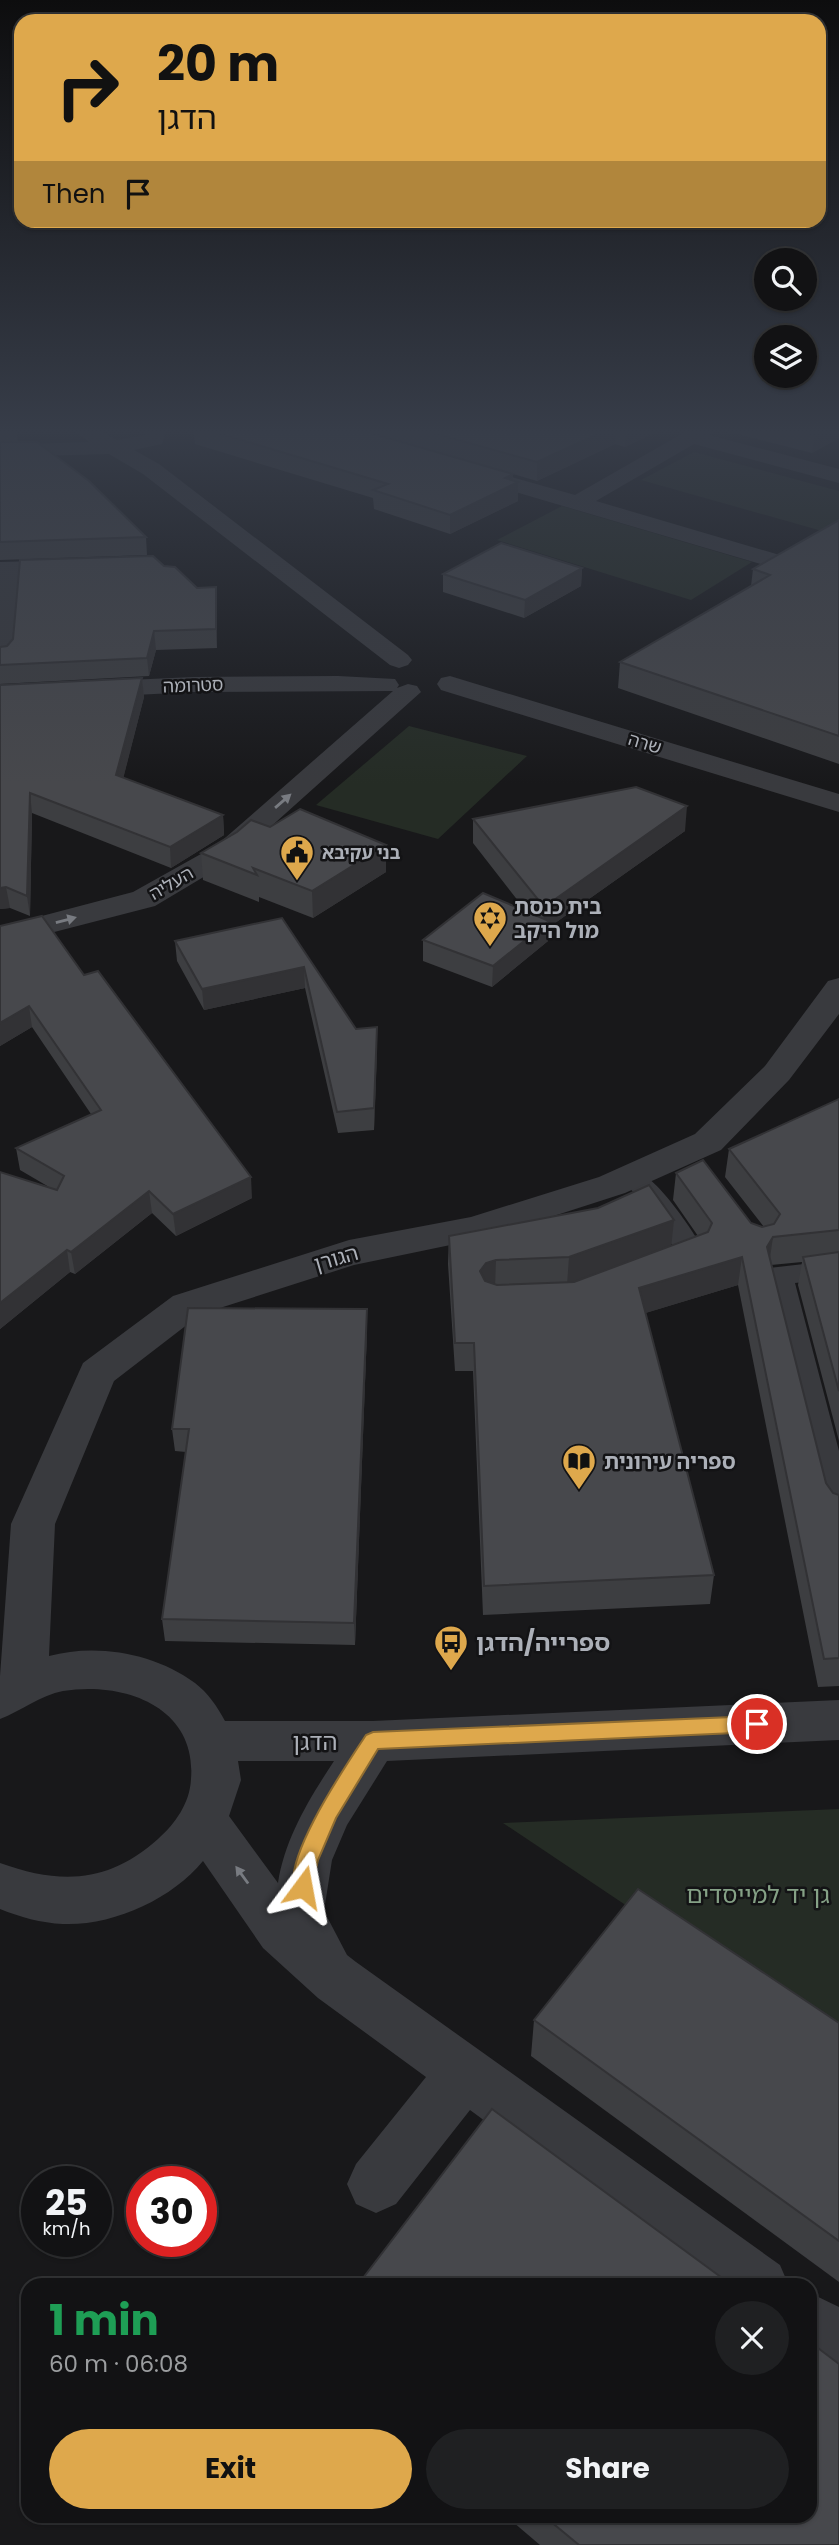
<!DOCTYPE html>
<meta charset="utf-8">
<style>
:root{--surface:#121214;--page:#1f2022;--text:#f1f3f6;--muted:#9c9ea0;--line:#313234;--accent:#dea84c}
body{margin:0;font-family:Poppins,"Noto Sans Hebrew",sans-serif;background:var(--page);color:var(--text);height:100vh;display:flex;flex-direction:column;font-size:26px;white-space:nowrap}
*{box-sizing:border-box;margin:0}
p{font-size:23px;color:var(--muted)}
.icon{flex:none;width:38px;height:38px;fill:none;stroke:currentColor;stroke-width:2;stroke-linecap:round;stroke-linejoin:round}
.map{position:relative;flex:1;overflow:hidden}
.panel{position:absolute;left:21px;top:2278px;width:796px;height:245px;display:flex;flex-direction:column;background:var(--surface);border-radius:21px;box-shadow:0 2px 5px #0004,0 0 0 2px var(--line)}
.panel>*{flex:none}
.hud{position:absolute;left:14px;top:14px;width:812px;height:214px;border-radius:21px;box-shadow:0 2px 5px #0004,0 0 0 2px var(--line);background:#dea84c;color:#111;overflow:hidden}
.buttons{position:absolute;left:754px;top:248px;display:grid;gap:14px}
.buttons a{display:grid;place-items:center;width:63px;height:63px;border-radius:50%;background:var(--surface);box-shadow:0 2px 5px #0004,0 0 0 2px var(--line);font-size:35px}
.speed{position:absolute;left:21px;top:2166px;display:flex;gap:14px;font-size:35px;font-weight:700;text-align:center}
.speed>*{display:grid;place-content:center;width:91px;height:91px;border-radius:50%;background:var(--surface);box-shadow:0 2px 5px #0004,0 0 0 2px var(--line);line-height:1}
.speed small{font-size:18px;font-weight:400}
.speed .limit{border:10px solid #d22;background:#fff;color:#111}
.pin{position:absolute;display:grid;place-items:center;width:60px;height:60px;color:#fff;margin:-30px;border:4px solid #fff;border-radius:50%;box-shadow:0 2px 7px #0007}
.me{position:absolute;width:77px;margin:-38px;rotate:13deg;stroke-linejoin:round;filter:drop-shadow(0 0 5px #0008)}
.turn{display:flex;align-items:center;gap:24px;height:147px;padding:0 28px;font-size:32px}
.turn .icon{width:91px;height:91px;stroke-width:2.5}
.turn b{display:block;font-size:49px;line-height:60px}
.then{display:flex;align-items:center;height:66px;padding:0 28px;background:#0003;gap:14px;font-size:26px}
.round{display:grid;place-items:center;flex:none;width:74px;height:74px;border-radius:37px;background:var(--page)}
.overview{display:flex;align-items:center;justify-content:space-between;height:119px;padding:0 28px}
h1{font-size:42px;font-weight:700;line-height:52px;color:#1e9e55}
.button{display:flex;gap:14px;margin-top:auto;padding:14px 28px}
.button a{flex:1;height:80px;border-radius:42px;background:var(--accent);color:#111;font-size:28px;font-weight:700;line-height:80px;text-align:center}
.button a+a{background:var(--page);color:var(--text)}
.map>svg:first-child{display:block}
.green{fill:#252c25}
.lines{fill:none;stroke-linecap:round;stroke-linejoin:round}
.lane{fill:#393a3e;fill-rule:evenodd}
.street{fill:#393a3e;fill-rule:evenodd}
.wall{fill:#3d3e41}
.shaded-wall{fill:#323235}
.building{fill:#47484c;stroke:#323235;stroke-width:2}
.oneway{fill:#787b81}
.route{fill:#dea84c;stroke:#906d31;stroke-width:2}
.labels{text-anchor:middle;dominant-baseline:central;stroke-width:5;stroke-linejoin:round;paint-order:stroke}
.far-street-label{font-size:18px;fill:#acb0b8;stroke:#131315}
.far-poi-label{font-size:18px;font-weight:bold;fill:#acb0b8;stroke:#131315;text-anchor:start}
.poi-label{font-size:21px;font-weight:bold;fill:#acb0b8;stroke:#131315;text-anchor:start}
.street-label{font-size:21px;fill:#acb0b8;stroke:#131315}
.near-poi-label{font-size:24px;font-weight:bold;fill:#acb0b8;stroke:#131315;text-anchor:start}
.near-street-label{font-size:24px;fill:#acb0b8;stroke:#131315}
.near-park-label{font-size:24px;fill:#85a186;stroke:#131315}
</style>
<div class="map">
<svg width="839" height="2545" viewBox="0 0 839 2545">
<rect width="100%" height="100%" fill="#18181a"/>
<!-- green -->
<g class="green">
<path d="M694,452L839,491V527L829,533L641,480Z"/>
<path d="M562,506L752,562L691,600L497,540Z"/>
<path d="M409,726L527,756L438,839L316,805Z"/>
<path d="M839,1809V2048L503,1823Z"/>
</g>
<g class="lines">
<!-- lane -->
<g class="lane">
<path d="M632,1169C657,1175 692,1230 706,1253C698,1266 674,1271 660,1268L656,1261L660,1254L675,1249L637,1196L619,1177L623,1171Z"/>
<path d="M839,1260V1278L795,1283L839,1451V1523L828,1519L823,1511L765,1275L769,1268Z"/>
</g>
<!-- street -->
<g class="street">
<path d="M71,428H95L117,440L145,435L143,428H163L166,432L162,444L134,450L159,464L408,655L412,660L408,665L399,668L390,665L143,474L109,454L0,457V445L89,442Z"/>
<path d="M692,428H716L709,435L839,469V483L694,444L596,501L783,556L787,561L783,566H767L461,476L458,471L461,466L469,465L575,495Z"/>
<path d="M71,560L79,562L83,567L79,572L20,576L13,657L9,662L0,665V562Z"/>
<path d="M338,676L395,679L399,685L397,688L408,684L417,686L421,692L237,857L155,906L0,946V927L133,892L217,845L393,691L193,692L0,702V686L193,677Z"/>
<path d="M450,676L839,794V812L441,690L437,684L441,678Z"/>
<path d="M839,978V1014L789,1080L721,1150L625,1193L489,1237L354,1265L201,1314L114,1381L55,1524L49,1656C96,1643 155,1653 195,1683C208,1693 217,1706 225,1721H373L839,1700V1740L387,1761L347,1825L332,1860L324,1911L347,1955L356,1962L780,2265L789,2286H709L470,2110L396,2204L376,2213L356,2204L347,2184L356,2164L426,2077L318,1998L263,1948L203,1861C172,1899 113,1926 63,1924C41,1923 20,1917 0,1909V1863C61,1885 109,1883 158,1839C175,1824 190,1803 191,1779C197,1706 123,1681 63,1691C41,1695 21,1711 0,1719V1676L11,1524L83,1363L173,1296L349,1240L471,1217L599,1177L695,1134L765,1066L828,981ZM238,1761H334C309,1799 285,1838 278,1883L229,1816L241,1780Z"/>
<path d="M810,2293L839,2307V2375L810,2360Z"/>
</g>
</g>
<!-- wall -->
<g class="wall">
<path d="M0,428H16L18,442L146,537L147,555L0,560Z"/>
<path d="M193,428H664L625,447L615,444L537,481L513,474V480L518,501L450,534L374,509L373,498L195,444Z"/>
<path d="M718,428H839V438L812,453L718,429Z"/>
<path d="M839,520V764L618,688L620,662L751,586L753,569Z"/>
<path d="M164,566L197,588L216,587L217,648L156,650L149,676L0,684V647L7,646Z"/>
<path d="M582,568L581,586L524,618L443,592V574Z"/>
<path d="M142,678L144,697L123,778L223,815L224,835L171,868L32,813L30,916L10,908L0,909V685Z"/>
<path d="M473,819L685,831L548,928V941L492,987L423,961V940L526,911L473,843Z"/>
<path d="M270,827L386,845V872L313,918L259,897V902L203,880L201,853Z"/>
<path d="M282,918L356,1029L377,1049L374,1130L338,1133L305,988L204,1010L177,961L175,941Z"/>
<path d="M0,926L84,975L252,1198L176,1236L152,1213L75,1274L70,1272L0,1329V1172L49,1187L20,1170L16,1148L91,1114L32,1027L0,1046Z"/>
<path d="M839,1099V1441L798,1285L802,1262L771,1265L826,1483L833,1493L839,1495V1686L818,1687L738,1285L645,1313L714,1575L710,1604L483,1615L473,1371H455L448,1264L449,1236L671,1246L698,1236L673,1200L676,1173L751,1223L764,1227L725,1177L729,1149Z"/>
<path d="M367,1331L355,1645L165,1641L162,1619L186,1452L175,1451L172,1429Z"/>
<path d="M534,2020L839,2023V2282L531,2056Z"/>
<path d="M506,2516H810L839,2545H540Z"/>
</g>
<!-- shaded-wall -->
<g class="shaded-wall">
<path d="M611,428H616L615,444L537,481V462Z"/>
<path d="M626,428H664L625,447Z"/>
<path d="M828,428H839V438L812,453L815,435Z"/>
<path d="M513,474L512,485L518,482V501L450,534V515L505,478Z"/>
<path d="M582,568L581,586L524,618L525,600Z"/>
<path d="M216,587L217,605V648L216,629Z"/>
<path d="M154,631L156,650L149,676L147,658Z"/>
<path d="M142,678L144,697L119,795L116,775Z"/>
<path d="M30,793L32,813L30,916L27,896Z"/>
<path d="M687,806L685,831L548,928V941L492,987L493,966L543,925L544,907Z"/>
<path d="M223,815L224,835L171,868L170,847Z"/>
<path d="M386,845V872L313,918L312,891Z"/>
<path d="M6,887L10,908L0,909V888Z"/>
<path d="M304,967L305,988L204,1010L202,989Z"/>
<path d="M29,1006L32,1027L0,1046V1023Z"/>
<path d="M377,1027V1049L374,1130V1108Z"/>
<path d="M251,1177L252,1198L176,1236L173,1214Z"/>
<path d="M149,1191L152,1213L75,1274L71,1252Z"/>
<path d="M674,1220L671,1248L567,1285L569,1257Z"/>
<path d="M773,1237L769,1265L767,1247Z"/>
<path d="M67,1250L70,1272L0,1329V1303Z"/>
<path d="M742,1257L738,1285L636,1316L639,1288Z"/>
<path d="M496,1260L495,1288L485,1291L480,1271L486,1263Z"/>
<path d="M367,1309V1331L355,1645L354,1623Z"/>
</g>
<!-- building -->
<g class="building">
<path d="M201,428H353L513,474L505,478L518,482L450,515L373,490L388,484Z"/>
<path d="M415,428H611L537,462Z"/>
<path d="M786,428H828L815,435Z"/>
<path d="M0,442H37L89,481L146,537L0,542Z"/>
<path d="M839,520V736L620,662L770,575L753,569Z"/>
<path d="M501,543L582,568L525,600L443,574Z"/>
<path d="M153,556L164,566L175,567L197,588L216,587V629L154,631L147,658L0,665V647L7,646L13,639L20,560Z"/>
<path d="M142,678L116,775L223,815L170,847L30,793L27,896L6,887L0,888V685Z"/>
<path d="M636,787L687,806L544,907L473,819Z"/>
<path d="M300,809L386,845L312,891L253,868L257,875L201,853L237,832L251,820L270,827Z"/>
<path d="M483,893L549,921L493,966L423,940Z"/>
<path d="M42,916L84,975L98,971L251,1177L173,1214L149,1191L71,1252L67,1250L0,1303V1172L57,1190L64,1176L16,1148L101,1110L29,1006L0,1023V926Z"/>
<path d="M282,918L356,1029L377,1027L374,1108L337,1112L304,967L202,989L175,941Z"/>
<path d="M839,1099V1230L773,1237L767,1247L826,1483L833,1493L839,1495V1658L824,1659L742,1257L639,1288L714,1575L484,1586L474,1343H455L449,1236L598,1208L649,1185L674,1220L569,1257L496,1260L486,1263L480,1271L485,1281L497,1285L574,1282L708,1232L712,1223L676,1173L703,1160L751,1223L762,1227L774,1224L780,1214L729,1149Z"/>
<path d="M839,1252V1391L803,1257Z"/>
<path d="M188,1308L367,1309L354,1623L162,1619L189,1429H172Z"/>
<path d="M638,1889L839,2023V2241L534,2020Z"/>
<path d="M492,2109L733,2286H357Z"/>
<path d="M810,2342L839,2364V2545H579L544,2516H810Z"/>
</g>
<!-- one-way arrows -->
<defs><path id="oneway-solid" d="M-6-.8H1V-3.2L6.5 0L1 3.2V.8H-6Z" transform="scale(1.75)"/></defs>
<g class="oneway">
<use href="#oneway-solid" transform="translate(283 801) rotate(-41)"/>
<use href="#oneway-solid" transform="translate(66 920) rotate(-15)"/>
<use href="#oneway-solid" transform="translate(242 1875) rotate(-126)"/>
</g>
<!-- sky -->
<linearGradient id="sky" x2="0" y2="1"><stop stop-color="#0d0d0e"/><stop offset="0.55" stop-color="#373d49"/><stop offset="1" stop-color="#373d49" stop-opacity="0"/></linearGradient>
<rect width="839" height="784" fill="url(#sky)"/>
<!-- route -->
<path class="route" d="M757,1716L764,1718L767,1724L764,1730L757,1732L378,1749L336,1818L318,1860L310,1894L303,1896L295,1894C280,1861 347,1764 366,1735L373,1732Z"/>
<!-- icons -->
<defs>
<g id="civic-pin" transform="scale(1.75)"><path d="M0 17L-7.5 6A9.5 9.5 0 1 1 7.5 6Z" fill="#dea84c" stroke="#131315"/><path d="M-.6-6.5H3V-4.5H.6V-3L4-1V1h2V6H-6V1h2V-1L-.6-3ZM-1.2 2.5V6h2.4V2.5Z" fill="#111"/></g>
<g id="synagogue-pin" transform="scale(1.75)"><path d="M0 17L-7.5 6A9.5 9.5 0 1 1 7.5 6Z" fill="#dea84c" stroke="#131315"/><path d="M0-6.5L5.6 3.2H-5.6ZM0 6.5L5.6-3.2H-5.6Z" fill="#111"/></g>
<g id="library-pin" transform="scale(1.75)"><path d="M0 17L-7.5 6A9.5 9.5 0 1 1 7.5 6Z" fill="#dea84c" stroke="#131315"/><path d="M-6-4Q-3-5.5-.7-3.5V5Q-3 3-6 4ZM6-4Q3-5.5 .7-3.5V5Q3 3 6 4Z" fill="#111"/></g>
<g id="bus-pin" transform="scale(1.75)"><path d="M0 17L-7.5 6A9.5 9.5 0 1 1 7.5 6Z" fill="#dea84c" stroke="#131315"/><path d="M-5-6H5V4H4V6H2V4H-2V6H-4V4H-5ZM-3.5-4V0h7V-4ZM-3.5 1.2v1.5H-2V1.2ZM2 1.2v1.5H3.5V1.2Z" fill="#111"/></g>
</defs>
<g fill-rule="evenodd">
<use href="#civic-pin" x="297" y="852"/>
<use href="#synagogue-pin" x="490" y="918"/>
<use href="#library-pin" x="579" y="1461"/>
<use href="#bus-pin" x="451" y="1642"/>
</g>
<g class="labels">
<!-- far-street labels -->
<g class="far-street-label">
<text transform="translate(193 685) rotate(-2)">סטרומה</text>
<text transform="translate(645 743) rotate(17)">שרה</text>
<text transform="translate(171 883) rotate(-30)">העליה</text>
</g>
<!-- far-poi labels -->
<g class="far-poi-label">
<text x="322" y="852">בני עקיבא</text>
</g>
<!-- poi labels -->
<g class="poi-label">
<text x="514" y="906">בית כנסת<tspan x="514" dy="24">מול היקב</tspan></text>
<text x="604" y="1461">ספריה עירונית</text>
</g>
<!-- street labels -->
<g class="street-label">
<text transform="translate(336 1258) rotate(-16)">הגורן</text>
</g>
<!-- near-poi labels -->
<g class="near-poi-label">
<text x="476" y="1642">ספרייה/הדגן</text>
</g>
<!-- near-street labels -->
<g class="near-street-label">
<text x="315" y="1741">הדגן</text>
</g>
<!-- near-park labels -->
<g class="near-park-label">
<text x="758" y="1894">גן יד למייסדים</text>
</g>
</g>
</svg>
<div class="buttons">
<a><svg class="icon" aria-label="search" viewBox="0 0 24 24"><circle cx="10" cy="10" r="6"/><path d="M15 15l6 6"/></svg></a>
<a><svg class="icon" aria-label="layers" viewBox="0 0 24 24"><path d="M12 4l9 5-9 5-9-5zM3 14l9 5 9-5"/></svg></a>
</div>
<div class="speed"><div>25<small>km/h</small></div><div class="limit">30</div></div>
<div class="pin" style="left:757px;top:1724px;background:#d93025"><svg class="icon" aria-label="arrive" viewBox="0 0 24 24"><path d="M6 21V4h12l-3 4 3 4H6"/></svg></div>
<svg class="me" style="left:303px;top:1887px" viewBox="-20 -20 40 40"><path d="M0-17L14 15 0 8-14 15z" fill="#dea84c" stroke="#fff" stroke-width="4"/></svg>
<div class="hud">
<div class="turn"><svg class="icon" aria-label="right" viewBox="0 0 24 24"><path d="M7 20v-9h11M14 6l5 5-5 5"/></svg><div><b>20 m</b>הדגן</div></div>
<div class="then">Then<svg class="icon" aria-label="arrive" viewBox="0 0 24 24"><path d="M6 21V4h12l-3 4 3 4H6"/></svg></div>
</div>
<section class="panel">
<div class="overview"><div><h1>1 min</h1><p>60 m · 06:08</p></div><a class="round"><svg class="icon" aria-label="close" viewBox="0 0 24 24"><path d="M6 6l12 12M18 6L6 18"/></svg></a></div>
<div class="button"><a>Exit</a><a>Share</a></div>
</section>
</div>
